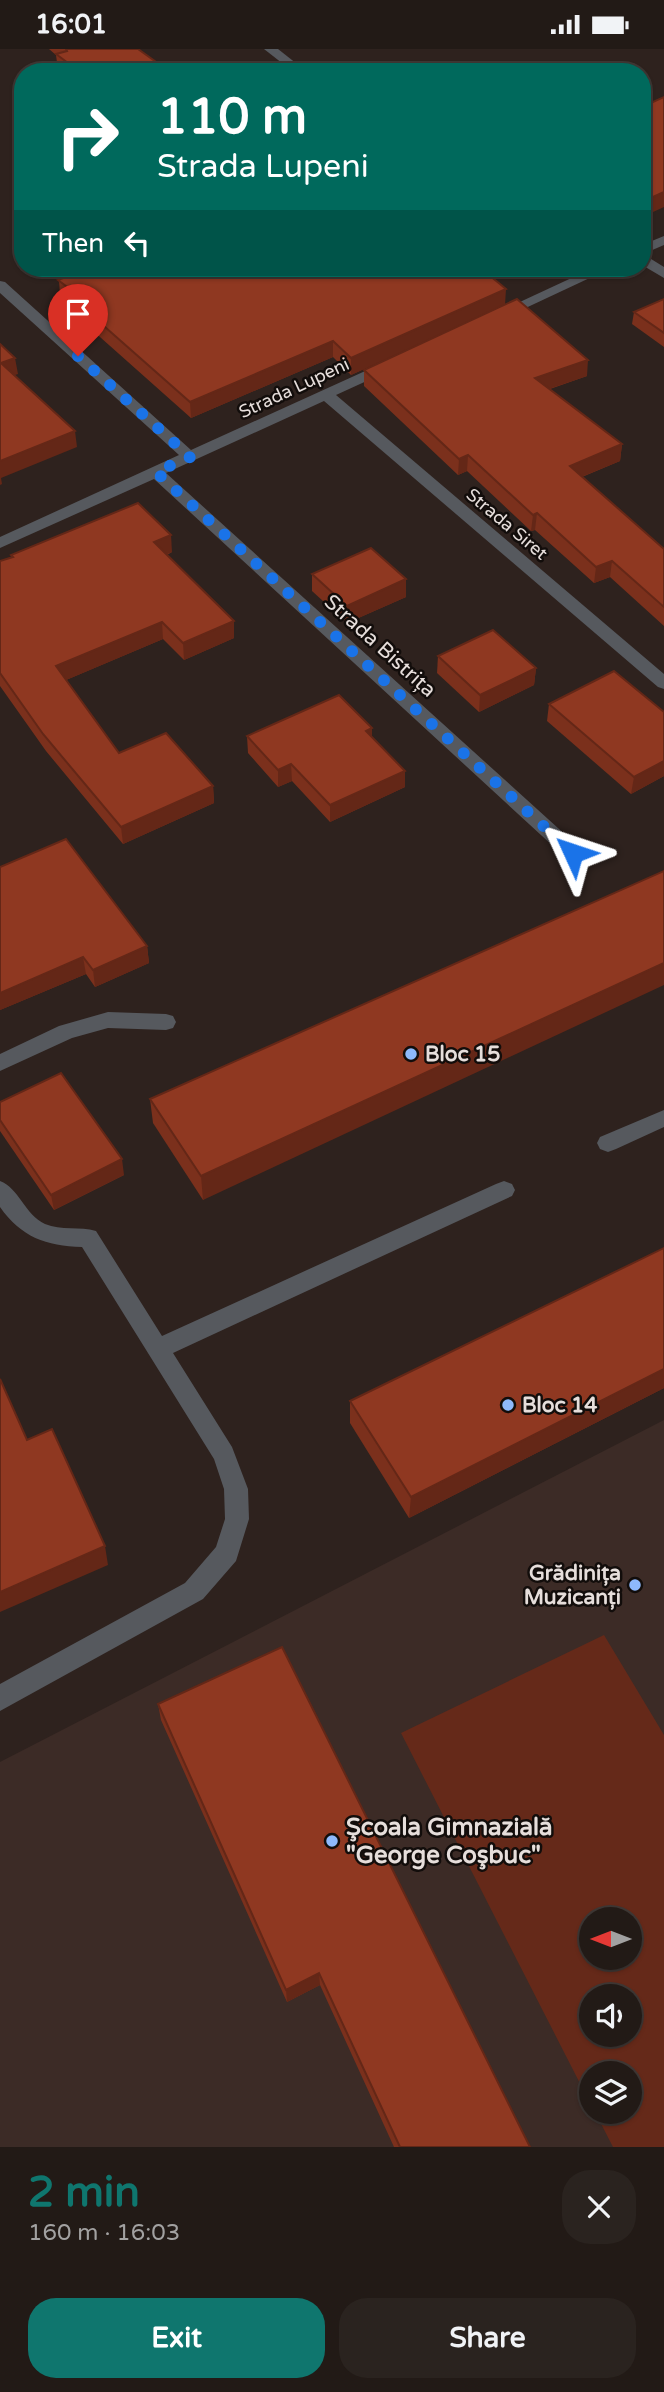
<!DOCTYPE html>
<meta charset="utf-8">
<style>
:root{--surface:#221a16;--page:#2a231f;--text:#f1f3f6;--muted:#a2a1a1;--line:#3f3835;--accent:#0f766e}
body{margin:0;font-family:"Varela Round",sans-serif;background:var(--page);color:var(--text);height:100vh;display:flex;flex-direction:column;font-size:26px;white-space:nowrap}
*{box-sizing:border-box;margin:0}
p{font-size:23px;color:var(--muted)}
.icon{flex:none;width:38px;height:38px;fill:none;stroke:currentColor;stroke-width:2;stroke-linecap:round;stroke-linejoin:round}
.map{position:relative;height:2098px;overflow:hidden}
.sheet{display:flex;flex-direction:column;background:var(--surface);flex:1}
.sheet>*{flex:none}
.guide{position:absolute;left:14px;top:14px;width:637px;height:214px;border-radius:28px;box-shadow:0 2px 5px #0004,0 0 0 2px var(--line);background:#00695c;color:#fff;overflow:hidden}
.needle{width:46px;rotate:270deg}
.buttons{position:absolute;left:579px;top:1858px;display:grid;gap:14px}
.buttons a{display:grid;place-items:center;width:63px;height:63px;border-radius:50%;background:var(--surface);box-shadow:0 2px 5px #0004,0 0 0 2px var(--line);font-size:35px}
.pin{position:absolute;display:grid;place-items:center;width:60px;height:60px;color:#fff;margin:-72px -30px;border-radius:50% 50% 50% 0;rotate:-45deg;box-shadow:0 0 7px #0007}
.pin .icon{rotate:45deg}
.me{position:absolute;width:77px;margin:-38px;rotate:312deg;stroke-linejoin:round;filter:drop-shadow(0 0 5px #0008)}
.turn{display:flex;align-items:center;gap:24px;height:147px;padding:0 28px;font-size:32px}
.turn .icon{width:91px;height:91px;stroke-width:2.5}
.turn b{display:block;font-size:49px;line-height:60px}
.then{display:flex;align-items:center;height:66px;padding:0 28px;background:#0003;gap:14px;font-size:26px}
.round{display:grid;place-items:center;flex:none;width:74px;height:74px;border-radius:28px;background:var(--page)}
.overview{display:flex;align-items:center;justify-content:space-between;height:119px;padding:0 28px}
h1{font-size:42px;font-weight:700;line-height:52px;color:var(--accent)}
.button{display:flex;gap:14px;margin-top:auto;padding:14px 28px}
.button a{flex:1;height:80px;border-radius:28px;background:var(--accent);color:#fff;font-size:28px;font-weight:700;line-height:80px;text-align:center}
.button a+a{background:var(--page);color:var(--text)}
.status{display:flex;justify-content:space-between;align-items:center;height:49px;padding:0 35px;background:var(--surface);direction:ltr}
.status svg{height:19px;fill:currentColor}
.map>svg:first-child{display:block}
.built{fill:#3c2b26;fill-rule:evenodd}
.green{fill:#652919;fill-rule:evenodd}
.lines{fill:none;stroke-linecap:round;stroke-linejoin:round}
.minor{fill:#56595e;fill-rule:evenodd}
.wall{fill:#7b301c}
.shaded-wall{fill:#642717}
.building{fill:#8f3821;stroke:#642717;stroke-width:2}
.route{stroke:#1a73e8;stroke-width:12;stroke-dasharray:0 21.6}
.poi-dot{fill:#8eb9fc;stroke:#120d0b;stroke-width:2.5}
.labels{text-anchor:middle;dominant-baseline:central;stroke-width:5;stroke-linejoin:round;paint-order:stroke}
.far-street-label{font-size:18px;fill:#e6dedb;stroke:#120d0b}
.street-label{font-size:21px;fill:#e6dedb;stroke:#120d0b}
.poi-label{font-size:21px;font-weight:bold;fill:#e6dedb;stroke:#120d0b;text-anchor:start}
.near-poi-label{font-size:24px;font-weight:bold;fill:#e6dedb;stroke:#120d0b;text-anchor:start}
</style>
<div class="status"><b>16:01</b><svg viewBox="0 0 49 12"><path d="M0 12V9h3v3zM5 12V6h3v6zM10 12V3h3v9zM15 12V0h3v12zM26 1h20v11H26zM47 4h2v5h-2z"/></svg></div>
<div class="map">
<svg width="664" height="2098" viewBox="0 0 664 2098">
<rect width="100%" height="100%" fill="#2e221e"/>
<!-- built -->
<path class="built" d="M664,1371V2098H0V1713ZM592,1871H630V1909H592ZM592,1948H630V1986H592ZM592,2025H630V2063H592Z"/>
<!-- green -->
<path class="green" d="M604,1586L664,1686V2098H613L595,2063H630V2025H592L591,2056L401,1684ZM592,1871H630V1909H592ZM592,1948H630V1986H592Z"/>
<g class="lines">
<!-- minor -->
<g class="minor">
<path d="M264,0H278L297,15L295,18H287Z"/>
<path d="M664,187V196L643,205L664,218V229L642,216V196Z"/>
<path d="M593,219H611L504,269H494L492,266Z"/>
<path d="M0,232L5,233L191,401L385,313H395L398,316L395,319L336,346L664,625V640L658,638L324,352L166,424L580,799L583,804L580,809H566L154,430L0,499V488L179,406L0,244Z"/>
<path d="M108,963L166,965L173,967L176,973L173,979L166,981L108,979L72,989L0,1022V1005L59,977Z"/>
<path d="M664,1061V1078L616,1100L608,1103L600,1100L597,1094L600,1088Z"/>
<path d="M0,1132C19,1139 25,1166 45,1175C61,1182 80,1177 96,1182L162,1287L496,1135L504,1132L512,1135L515,1141L512,1147L173,1304L232,1398L248,1440L249,1470L236,1512L203,1550L0,1662V1635L185,1534L216,1498L225,1470L224,1440L214,1410L82,1198C46,1197 21,1188 0,1158Z"/>
</g>
</g>
<!-- wall -->
<g class="wall">
<path d="M49,0H138L170,23H60L58,21L56,6Z"/>
<path d="M47,219H496L495,231L505,256L587,327L550,340L622,395L620,412L582,428L664,500V577L610,528L594,534L535,481L531,482L467,422L458,426L364,337V321L466,273L351,326L333,308L191,369L73,264L72,257L60,247L59,231L47,222Z"/>
<path d="M664,250V298L632,275L634,263Z"/>
<path d="M172,503L167,506L234,572V589L184,611L163,590L66,631L119,704L213,737L214,754L123,795L46,702L0,637V512L11,508V506Z"/>
<path d="M312,525L406,548L347,574L312,542Z"/>
<path d="M438,607L536,619L534,636L479,663L437,624Z"/>
<path d="M549,655L664,663V727L631,745L547,672Z"/>
<path d="M372,679V688L405,738L330,773L292,732L278,738L248,704L247,687Z"/>
<path d="M0,818L147,897L149,914L95,938L86,925L0,961Z"/>
<path d="M664,822L203,1151L153,1074L150,1050Z"/>
<path d="M0,1053L124,1126L54,1161L0,1082Z"/>
<path d="M664,1199V1339L409,1469L350,1374V1352Z"/>
<path d="M158,1655L530,2098H394L320,1936L287,1953L161,1671Z"/>
</g>
<!-- shaded-wall -->
<g class="shaded-wall">
<path d="M664,142V158L642,168V153Z"/>
<path d="M488,219H496L495,231L483,221Z"/>
<path d="M506,240L505,256L351,326V309Z"/>
<path d="M333,292V308L191,369L190,353Z"/>
<path d="M15,309L18,325L4,330L1,314Z"/>
<path d="M588,311L587,327L534,345L535,329Z"/>
<path d="M75,382L77,398L1,429L2,435L0,436V412Z"/>
<path d="M622,395L620,412L569,433L570,417Z"/>
<path d="M468,406L467,422L458,426L459,410Z"/>
<path d="M537,464L535,481L531,482L533,466Z"/>
<path d="M171,486L172,503L155,510L154,493Z"/>
<path d="M612,512L610,528L594,534L596,518Z"/>
<path d="M406,530V548L347,574V557Z"/>
<path d="M234,572V589L184,611L183,594Z"/>
<path d="M162,573L163,590L59,634L56,617Z"/>
<path d="M536,619L534,636L479,663L480,646Z"/>
<path d="M372,679V696L366,682Z"/>
<path d="M664,712V727L631,745L634,728Z"/>
<path d="M291,715L292,732L278,738V721Z"/>
<path d="M405,722V738L330,773V756Z"/>
<path d="M213,737L214,754L123,795L121,778Z"/>
<path d="M147,897L149,914L95,938L93,921Z"/>
<path d="M83,908L86,925L0,961V944Z"/>
<path d="M664,914V936L203,1151L201,1127Z"/>
<path d="M122,1110L124,1126L54,1161L51,1146Z"/>
<path d="M664,1320V1339L409,1469L411,1448Z"/>
<path d="M105,1497L108,1516L0,1563V1543Z"/>
<path d="M319,1924L320,1936L287,1953L286,1941Z"/>
</g>
<!-- building -->
<g class="building">
<path d="M66,0H138L170,23H80L56,5L67,2Z"/>
<path d="M664,48V143L642,153V58Z"/>
<path d="M62,219H488L483,221L506,240L351,309L333,292L190,353L71,248L78,246L58,231L71,226Z"/>
<path d="M517,250L588,311L535,329L622,395L570,417L664,500V558L612,512L596,518L537,464L533,466L468,406L459,410L364,321Z"/>
<path d="M664,250V284L634,263Z"/>
<path d="M0,295L15,309L1,314L75,382L0,412Z"/>
<path d="M138,454L171,486L154,493L234,572L183,594L162,573L56,617L119,704L166,684L213,737L121,778L43,685L0,624V512L13,508L11,506Z"/>
<path d="M371,499L406,530L347,557L312,525Z"/>
<path d="M493,581L536,619L480,646L438,607Z"/>
<path d="M614,622L664,663V712L634,728L549,655Z"/>
<path d="M339,646L372,679L366,682L405,722L330,756L291,715L278,721L247,687Z"/>
<path d="M66,790L147,897L93,921L83,908L0,944V818Z"/>
<path d="M664,822V914L201,1127L150,1050Z"/>
<path d="M61,1024L122,1110L51,1146L0,1071V1053Z"/>
<path d="M664,1199V1320L411,1448L350,1352Z"/>
<path d="M0,1330L27,1391L52,1380L105,1497L0,1543Z"/>
<path d="M282,1598L530,2098H400L319,1924L286,1941L158,1655Z"/>
</g>
<g class="lines">
<!-- route -->
<path class="route" d="M78,307L190,408L156,423L573,804"/>
</g>
<!-- markers -->
<g class="poi-dot">
<circle cx="411" cy="1005" r="7"/>
<circle cx="508" cy="1356" r="7"/>
<circle cx="635" cy="1536" r="7"/>
<circle cx="332" cy="1792" r="7"/>
</g>
<g class="labels">
<!-- far-street labels -->
<g class="far-street-label">
<text transform="translate(294 339) rotate(-25)">Strada Lupeni</text>
<text transform="translate(507 475) rotate(40)">Strada Siret</text>
</g>
<!-- street labels -->
<g class="street-label">
<text transform="translate(380 597) rotate(42)">Strada Bistrița</text>
</g>
<!-- poi labels -->
<g class="poi-label">
<text x="425" y="1005">Bloc 15</text>
<text x="522" y="1356">Bloc 14</text>
<text x="621" y="1524" text-anchor="end">Grădinița<tspan x="621" dy="24">Muzicanți</tspan></text>
</g>
<!-- near-poi labels -->
<g class="near-poi-label">
<text x="346" y="1778">Şcoala Gimnazială<tspan x="346" dy="28">"George Coşbuc"</tspan></text>
</g>
</g>
</svg>
<div class="buttons">
<a><svg class="needle" viewBox="-14 -14 28 28"><path d="M0-13l5 13h-10z" fill="#e53935"/><path d="M0 13l5-13h-10z" fill="#a2a1a1"/></svg></a>
<a><svg class="icon" aria-label="sound" viewBox="0 0 24 24"><path d="M4 9h4l5-4v14l-5-4H4zM17 9q2 3 0 6"/></svg></a>
<a><svg class="icon" aria-label="layers" viewBox="0 0 24 24"><path d="M12 4l9 5-9 5-9-5zM3 14l9 5 9-5"/></svg></a>
</div>
<div class="pin" style="left:78px;top:307px;background:#d93025"><svg class="icon" aria-label="arrive" viewBox="0 0 24 24"><path d="M6 21V4h12l-3 4 3 4H6"/></svg></div>
<svg class="me" style="left:573px;top:804px" viewBox="-20 -20 40 40"><path d="M0-17L14 15 0 8-14 15z" fill="#1a73e8" stroke="#fff" stroke-width="4"/></svg>
<div class="guide">
<div class="turn"><svg class="icon" aria-label="right" viewBox="0 0 24 24"><path d="M7 20v-9h11M14 6l5 5-5 5"/></svg><div><b>110 m</b>Strada Lupeni</div></div>
<div class="then">Then<svg class="icon" aria-label="left" viewBox="0 0 24 24"><path d="M17 20v-9H6M10 6l-5 5 5 5"/></svg></div>
</div>
</div>
<section class="sheet">
<div class="overview"><div><h1>2 min</h1><p>160 m · 16:03</p></div><a class="round"><svg class="icon" aria-label="close" viewBox="0 0 24 24"><path d="M6 6l12 12M18 6L6 18"/></svg></a></div>
<div class="button"><a>Exit</a><a>Share</a></div>
</section>
